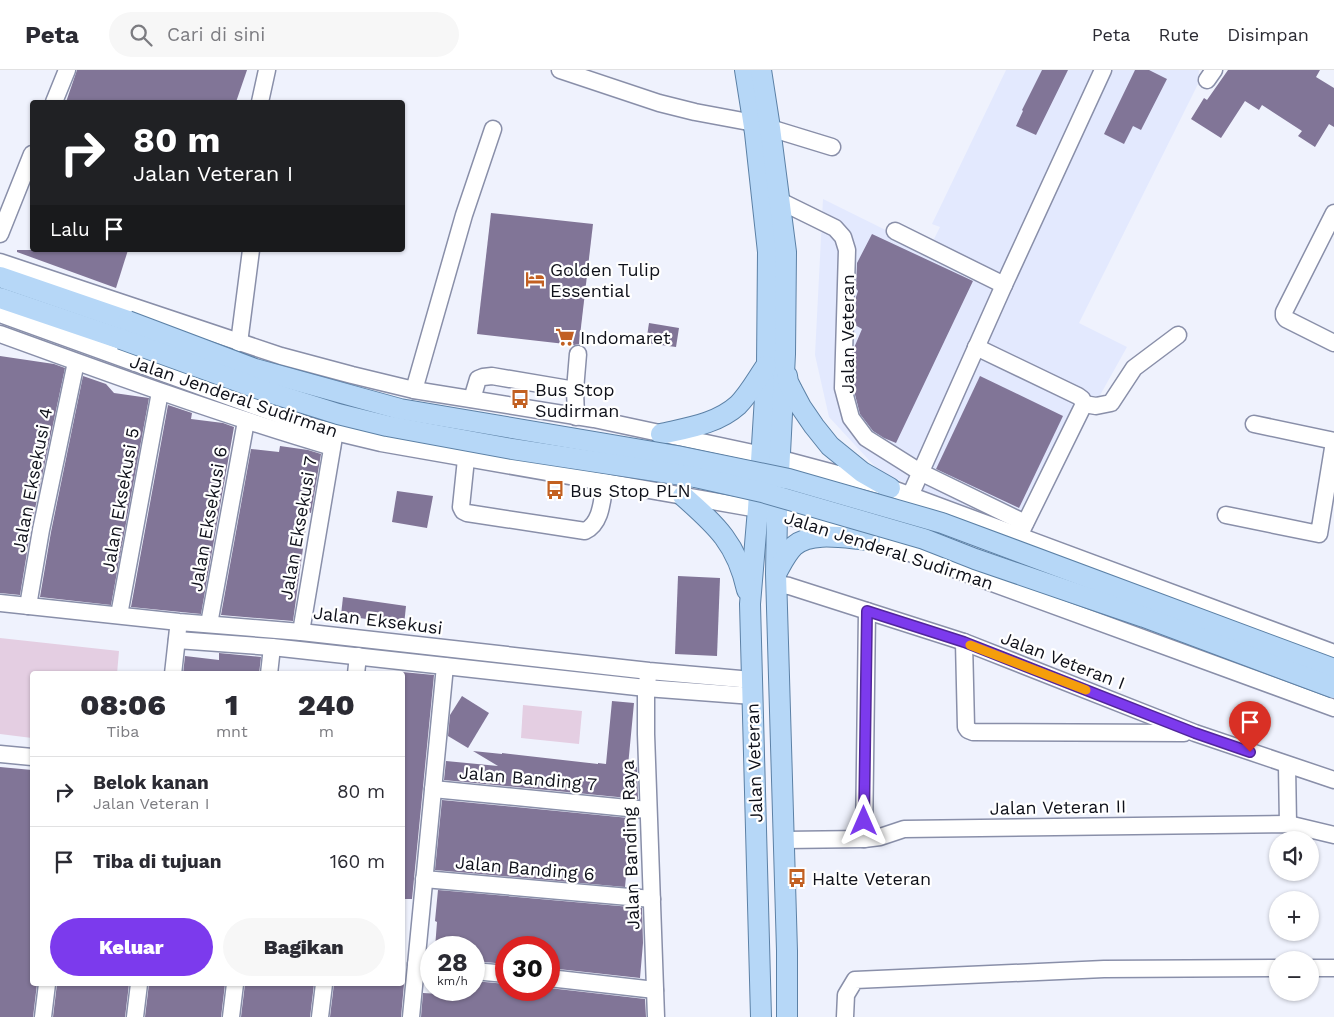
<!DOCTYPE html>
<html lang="id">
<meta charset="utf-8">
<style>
:root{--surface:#fff;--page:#f7f7f7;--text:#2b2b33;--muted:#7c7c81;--line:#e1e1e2;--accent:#7c3aed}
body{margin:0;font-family:"Work Sans",sans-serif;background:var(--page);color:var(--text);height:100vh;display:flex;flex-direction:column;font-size:19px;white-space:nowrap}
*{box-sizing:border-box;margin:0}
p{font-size:16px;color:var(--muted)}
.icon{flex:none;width:28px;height:28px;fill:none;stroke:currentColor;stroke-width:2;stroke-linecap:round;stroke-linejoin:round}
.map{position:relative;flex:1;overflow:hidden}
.sheet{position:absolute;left:30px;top:601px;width:375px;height:315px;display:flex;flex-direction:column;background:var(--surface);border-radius:5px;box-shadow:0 1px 4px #0004}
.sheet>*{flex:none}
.banner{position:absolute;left:30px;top:30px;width:375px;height:152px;border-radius:5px;box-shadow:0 1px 4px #0004;background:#202124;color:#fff;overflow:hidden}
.tools{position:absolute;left:1269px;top:761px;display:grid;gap:10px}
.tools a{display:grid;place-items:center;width:50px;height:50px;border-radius:50%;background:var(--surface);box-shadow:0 1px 4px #0004;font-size:25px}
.speed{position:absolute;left:420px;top:866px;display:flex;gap:10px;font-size:25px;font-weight:700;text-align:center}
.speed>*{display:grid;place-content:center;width:65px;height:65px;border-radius:50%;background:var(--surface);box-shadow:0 1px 4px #0004;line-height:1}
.speed small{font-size:12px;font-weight:400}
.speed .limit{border:8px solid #d22;background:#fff;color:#111}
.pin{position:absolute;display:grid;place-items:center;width:42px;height:42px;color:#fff;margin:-51px -21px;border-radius:50% 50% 50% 0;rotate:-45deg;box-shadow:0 0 5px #0007}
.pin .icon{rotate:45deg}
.me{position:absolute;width:55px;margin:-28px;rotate:0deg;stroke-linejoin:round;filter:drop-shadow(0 0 4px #0008)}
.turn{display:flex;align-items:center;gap:18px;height:105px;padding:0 20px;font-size:22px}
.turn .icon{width:65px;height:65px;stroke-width:2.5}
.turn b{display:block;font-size:35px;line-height:42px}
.then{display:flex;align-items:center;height:48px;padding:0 20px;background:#0003;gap:10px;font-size:19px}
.eta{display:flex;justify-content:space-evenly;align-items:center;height:85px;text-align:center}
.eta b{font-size:30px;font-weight:800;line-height:35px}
.button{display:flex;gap:10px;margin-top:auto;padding:10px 20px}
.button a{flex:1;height:58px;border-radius:30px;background:var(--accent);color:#fff;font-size:20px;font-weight:800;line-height:58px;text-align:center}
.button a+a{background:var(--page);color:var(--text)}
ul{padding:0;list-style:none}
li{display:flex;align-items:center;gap:15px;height:70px;padding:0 20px;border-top:1px solid var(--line)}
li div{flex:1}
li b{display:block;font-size:19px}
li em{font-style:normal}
header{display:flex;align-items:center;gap:30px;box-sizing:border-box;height:70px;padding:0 25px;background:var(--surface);border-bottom:1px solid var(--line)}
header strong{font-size:24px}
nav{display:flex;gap:28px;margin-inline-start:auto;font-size:18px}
.search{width:350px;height:45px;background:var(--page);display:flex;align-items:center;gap:12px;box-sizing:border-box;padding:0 18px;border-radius:28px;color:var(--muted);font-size:19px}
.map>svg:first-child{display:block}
.built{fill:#e3e9fe}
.green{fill:#e4cee2}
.building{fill:#817597}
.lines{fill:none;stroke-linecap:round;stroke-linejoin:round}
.minor-casing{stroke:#898fa9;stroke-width:19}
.major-casing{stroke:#5c81a6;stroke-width:22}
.minor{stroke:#fff;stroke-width:16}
.major{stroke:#b6d7f7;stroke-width:20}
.major-bridge-casing{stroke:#5c81a6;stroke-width:22;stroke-linecap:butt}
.major-bridge{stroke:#b6d7f7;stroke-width:20}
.route-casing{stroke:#51269a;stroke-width:12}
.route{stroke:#7c3aed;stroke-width:9}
.slow{stroke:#f59e0b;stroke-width:9}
.labels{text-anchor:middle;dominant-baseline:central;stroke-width:4.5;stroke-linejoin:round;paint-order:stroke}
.poi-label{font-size:18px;fill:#0f111a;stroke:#fff;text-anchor:start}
.street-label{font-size:18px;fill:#0f111a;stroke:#fff}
</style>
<header>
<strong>Peta</strong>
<div class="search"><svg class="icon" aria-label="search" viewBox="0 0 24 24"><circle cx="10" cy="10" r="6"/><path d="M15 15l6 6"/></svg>Cari di sini</div>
<nav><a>Peta</a><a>Rute</a><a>Disimpan</a></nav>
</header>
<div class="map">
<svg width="1334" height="947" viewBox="0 0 1334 947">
<rect width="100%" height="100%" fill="#eff2fd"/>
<!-- built -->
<path class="built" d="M1006,0H1199L1198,14L1079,253L1127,277L1023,463L880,402L829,347L815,285L823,129L928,181L940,157L932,154Z"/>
<!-- green -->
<g class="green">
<path d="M0,568L119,581L117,604H32V668L0,664Z"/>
<path d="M523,635L582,641L579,674L521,668Z"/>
</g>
<!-- building -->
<g class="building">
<path d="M77,0H247L236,32H66Z"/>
<path d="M1042,0H1068L1036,65L1016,56L1023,41L1022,40Z"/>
<path d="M1135,0H1149L1167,9L1141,60L1133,56L1124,74L1104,64Z"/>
<path d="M1228,0H1320L1316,7L1334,18V57L1329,54L1315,77L1298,66L1302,61L1262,35L1259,40L1245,31L1221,68L1191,49L1204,28L1207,30Z"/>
<path d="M491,143L593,154L579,274L574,275L477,264Z"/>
<path d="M872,164L973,211L896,373L884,368L873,361L860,344L853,317L854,278L862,259L855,255L856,227L858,221L856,218L857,193Z"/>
<path d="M17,180H128L116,218L17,182Z"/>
<path d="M649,253L679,258L676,277L646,273Z"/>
<path d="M0,286L54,294L65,298L31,458L20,525L0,523Z"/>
<path d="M83,306L106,314L114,323L149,328L111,535L40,527L51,462Z"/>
<path d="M980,306L1063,346L1019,438L936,399Z"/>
<path d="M168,335L192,343L191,349L223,353L234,357L201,544L131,537Z"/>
<path d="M280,376L308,380L321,384L311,443L308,442L293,551L221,545L251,379L279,382Z"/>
<path d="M397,421L433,426L427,458L392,452Z"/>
<path d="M678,506L720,508L717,586L675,584Z"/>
<path d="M343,527L406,536L404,555L341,545Z"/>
<path d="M219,583L261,587L259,604H183L185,586L219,590Z"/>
<path d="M402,602L434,605L412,829H402Z"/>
<path d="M462,626L489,643L468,678L448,666L450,645Z"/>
<path d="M612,631L634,633L628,696L637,697L638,729L444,710L446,691L498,696L473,681L502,684V683L598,694V693L606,694Z"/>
<path d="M0,697L32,700V914H37L33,947H0Z"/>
<path d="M442,730L629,748L625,785H628L625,817L435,800Z"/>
<path d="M438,820L642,838L643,873L640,908L549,898V878H506V894L474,891V878H435L437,852L435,851Z"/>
<path d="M474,911L506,914V920H549V918L645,929L646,947H421L423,923L440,924L441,920H474Z"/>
<path d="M57,914H129L125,947H53Z"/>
<path d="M149,914H225L221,947H145Z"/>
<path d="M245,914H314L310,947H241Z"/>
<path d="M334,914H404L401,947H330Z"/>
</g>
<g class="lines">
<!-- minor casing -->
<g class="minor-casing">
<g id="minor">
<path d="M560,0L659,33L695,42L754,53"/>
<path d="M1207,10L1214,0"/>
<path d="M54,32L67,0"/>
<path d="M260,32L267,0"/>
<path d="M770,58L832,77"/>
<path d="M780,131L835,158L843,167L847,180L843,318L851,348L866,368L920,402L1025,453"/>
<path d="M1334,143L1284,242V246L1286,249L1334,273"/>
<path d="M895,161L1004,215"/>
<path d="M0,164L32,84"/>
<path d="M0,192L281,286L352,305L414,320L594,349L781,389L890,418L1334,583"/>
<path d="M0,244L310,356L381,373L758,439L830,457L910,483L1334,638"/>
<path d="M0,264C110,304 220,344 332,377"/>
<path d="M239,273L251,180"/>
<path d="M976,277L1078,326L1082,329L1084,334L1021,462"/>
<path d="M414,320L464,145L493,59"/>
<path d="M575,320L578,284"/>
<path d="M472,329L478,309L483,307L492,306L575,320L576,347"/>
<path d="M1084,334L1096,336L1111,333L1134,298L1178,265"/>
<path d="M1254,354L1334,371"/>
<path d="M466,389L461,437L463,441L467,443L585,461C602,453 602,429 605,412"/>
<path d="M906,435L1004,215L1103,0"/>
<path d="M1226,445L1319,464L1334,372"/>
<path d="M776,514L789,516L964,572L1195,663L1334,710"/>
<path d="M0,533L179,552L301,562L649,601L752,610"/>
<path d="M28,536L41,460L76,292"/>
<path d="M119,545L160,322"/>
<path d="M209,554L246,351"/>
<path d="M301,562L334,367"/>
<path d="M177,570L272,577L646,618L753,626"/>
<path d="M964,572L966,657L968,660L973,662L1184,663"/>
<path d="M173,604L178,559"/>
<path d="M269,604L272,577"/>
<path d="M356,604L358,586"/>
<path d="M648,607L646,618V664L656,947"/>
<path d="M0,684L32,687"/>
<path d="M1287,695L1288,754"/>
<path d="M433,719L648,740"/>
<path d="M864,769L867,541"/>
<path d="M784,770L864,769L880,767L904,759L1288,754L1334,765"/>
<path d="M424,809L652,829"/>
<path d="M416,894L431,896"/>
<path d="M1310,898H1334"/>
<path d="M474,901L506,904"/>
<path d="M549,908L655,920"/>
<path d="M43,947L47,914"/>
<path d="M135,947L139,914"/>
<path d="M231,947L235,914"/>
<path d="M320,947L324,914"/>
<path d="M411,947L445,596"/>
<path d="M845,947L846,925L855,910L1104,899L1278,898"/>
</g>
</g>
<!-- major casing -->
<g class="major-casing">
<g id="major">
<path d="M745,0L755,63L768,182L767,295L758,439L750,534L761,947"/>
<path d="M761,0L770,58L786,182L785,284L777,443L776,504L787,881V947"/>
<path d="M0,207L128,251"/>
<path d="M0,228L121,269"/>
<path d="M787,306L788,312L792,320L801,337L814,356L830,376L862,402L890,418"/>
<path d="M661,364C687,358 717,354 738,335C749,324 757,309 766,296"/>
<path d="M683,426C717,456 737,474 747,520"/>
<path d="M777,502C782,493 786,484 794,476C812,460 849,469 870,470"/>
</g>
</g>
<!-- minor -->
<use href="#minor" class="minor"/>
<!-- major -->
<use href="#major" class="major"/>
<!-- major-bridge casing -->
<g class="major-bridge-casing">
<g id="major-bridge">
<path d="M128,251L255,299L400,339L677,386L789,409L942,453L1334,599"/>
<path d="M121,269L265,321L338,344L387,356L512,379L695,407L762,422L924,469L975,489L1144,547L1334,618"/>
</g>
</g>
<!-- major-bridge -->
<use href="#major-bridge" class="major-bridge"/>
</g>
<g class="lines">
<!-- route casing -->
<g class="route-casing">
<path id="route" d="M864,751L867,541L964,572L1195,663L1250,682"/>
</g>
<!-- route -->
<use href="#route" class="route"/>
<!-- slow -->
<path class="slow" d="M970,575L1086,620"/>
</g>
<!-- icons -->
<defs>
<g id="hotel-bare" transform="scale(1.5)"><path d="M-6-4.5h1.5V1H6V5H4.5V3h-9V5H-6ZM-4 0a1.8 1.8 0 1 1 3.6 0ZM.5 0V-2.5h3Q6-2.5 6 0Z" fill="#c26022" stroke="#fff" stroke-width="2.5" paint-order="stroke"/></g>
<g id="supermarket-bare" transform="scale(1.5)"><path d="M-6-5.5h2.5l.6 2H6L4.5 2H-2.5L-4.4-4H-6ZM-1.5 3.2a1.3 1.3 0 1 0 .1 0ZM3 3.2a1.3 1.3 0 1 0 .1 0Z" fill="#c26022" stroke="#fff" stroke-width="2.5" paint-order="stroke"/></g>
<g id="bus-bare" transform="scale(1.5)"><path d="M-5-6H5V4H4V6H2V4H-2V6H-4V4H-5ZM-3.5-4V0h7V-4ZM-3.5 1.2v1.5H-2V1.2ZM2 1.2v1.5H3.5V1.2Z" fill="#c26022" stroke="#fff" stroke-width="2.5" paint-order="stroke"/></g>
</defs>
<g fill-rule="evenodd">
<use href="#hotel-bare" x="535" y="209"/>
<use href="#supermarket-bare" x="565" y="267"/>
<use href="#bus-bare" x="520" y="329"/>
<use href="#bus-bare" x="555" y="420"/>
<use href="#bus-bare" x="797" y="808"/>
</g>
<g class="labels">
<!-- poi labels -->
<g class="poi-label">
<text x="550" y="199">Golden Tulip<tspan x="550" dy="21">Essential</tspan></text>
<text x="580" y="267">Indomaret</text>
<text x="535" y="319">Bus Stop<tspan x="535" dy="21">Sudirman</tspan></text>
<text x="570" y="420">Bus Stop PLN</text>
<text x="812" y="808">Halte Veteran</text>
</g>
<!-- street labels -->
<g class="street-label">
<text transform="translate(847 264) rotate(-90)">Jalan Veteran</text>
<text transform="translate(234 326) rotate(19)">Jalan Jenderal Sudirman</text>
<text transform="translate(32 410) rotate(-79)">Jalan Eksekusi 4</text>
<text transform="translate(120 430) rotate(-80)">Jalan Eksekusi 5</text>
<text transform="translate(208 449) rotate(-80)">Jalan Eksekusi 6</text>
<text transform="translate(298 458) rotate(-80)">Jalan Eksekusi 7</text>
<text transform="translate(889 480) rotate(18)">Jalan Jenderal Sudirman</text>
<text transform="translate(378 550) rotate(7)">Jalan Eksekusi</text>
<text transform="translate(1063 590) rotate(21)">Jalan Veteran I</text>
<text transform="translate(754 693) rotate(-92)">Jalan Veteran</text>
<text transform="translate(528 708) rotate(5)">Jalan Banding 7</text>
<text transform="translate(1058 737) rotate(-1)">Jalan Veteran II</text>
<text transform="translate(630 775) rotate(-92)">Jalan Banding Raya</text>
<text transform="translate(525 798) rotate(5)">Jalan Banding 6</text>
</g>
</g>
</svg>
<div class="tools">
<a><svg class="icon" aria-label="sound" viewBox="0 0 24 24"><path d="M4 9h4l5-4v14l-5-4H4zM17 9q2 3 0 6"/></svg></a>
<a>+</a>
<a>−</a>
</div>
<div class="speed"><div>28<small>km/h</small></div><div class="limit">30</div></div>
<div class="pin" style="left:1250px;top:682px;background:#d93025"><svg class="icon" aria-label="arrive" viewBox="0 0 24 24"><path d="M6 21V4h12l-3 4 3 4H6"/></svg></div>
<svg class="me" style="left:864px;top:751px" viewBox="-20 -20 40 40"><path d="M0-17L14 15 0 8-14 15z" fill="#7c3aed" stroke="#fff" stroke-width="4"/></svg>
<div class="banner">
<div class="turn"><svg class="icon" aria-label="right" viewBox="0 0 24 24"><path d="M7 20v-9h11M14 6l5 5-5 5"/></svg><div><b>80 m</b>Jalan Veteran I</div></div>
<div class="then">Lalu<svg class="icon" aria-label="arrive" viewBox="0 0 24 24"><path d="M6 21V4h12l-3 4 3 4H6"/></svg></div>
</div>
<section class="sheet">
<div class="eta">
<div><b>08:06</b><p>Tiba</p></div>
<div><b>1</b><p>mnt</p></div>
<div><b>240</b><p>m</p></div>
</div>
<ul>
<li><svg class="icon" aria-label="right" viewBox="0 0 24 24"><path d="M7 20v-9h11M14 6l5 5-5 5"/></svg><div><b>Belok kanan</b><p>Jalan Veteran I</p></div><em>80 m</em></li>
<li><svg class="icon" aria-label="arrive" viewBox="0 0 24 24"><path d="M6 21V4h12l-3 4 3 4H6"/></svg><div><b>Tiba di tujuan</b></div><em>160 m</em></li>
</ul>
<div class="button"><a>Keluar</a><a>Bagikan</a></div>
</section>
</div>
